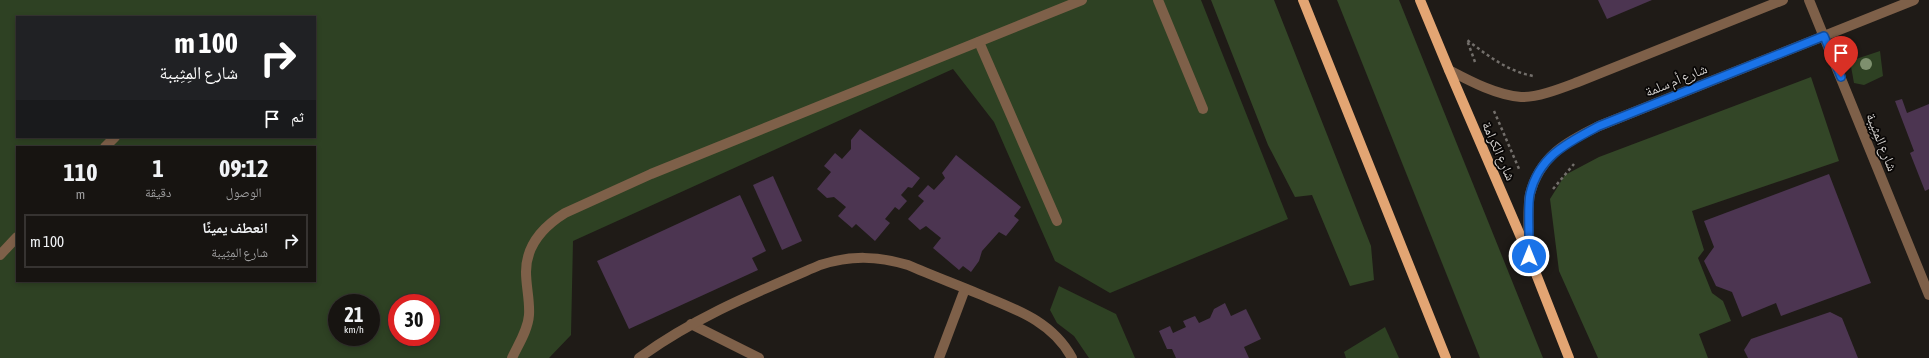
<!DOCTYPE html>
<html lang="ar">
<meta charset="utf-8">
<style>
:root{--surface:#171411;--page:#201d1a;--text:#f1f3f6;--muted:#9e9e9f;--line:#363331}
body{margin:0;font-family:"Asap Condensed","Noto Naskh Arabic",sans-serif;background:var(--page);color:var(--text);direction:rtl;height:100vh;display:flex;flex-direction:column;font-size:15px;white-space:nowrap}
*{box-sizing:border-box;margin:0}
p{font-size:13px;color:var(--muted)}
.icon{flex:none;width:22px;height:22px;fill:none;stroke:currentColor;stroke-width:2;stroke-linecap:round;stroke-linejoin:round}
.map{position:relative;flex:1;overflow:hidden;direction:ltr}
.panel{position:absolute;left:16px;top:146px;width:300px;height:136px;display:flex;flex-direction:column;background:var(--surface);border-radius:0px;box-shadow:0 2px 6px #0003,0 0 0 1px var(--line);direction:rtl}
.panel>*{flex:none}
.hud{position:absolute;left:16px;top:16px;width:300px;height:122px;border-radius:0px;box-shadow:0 2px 6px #0003,0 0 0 1px var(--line);direction:rtl;background:#202124;color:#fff;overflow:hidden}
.speed{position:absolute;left:328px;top:294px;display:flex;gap:8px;font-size:20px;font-weight:700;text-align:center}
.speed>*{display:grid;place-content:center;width:52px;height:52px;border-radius:50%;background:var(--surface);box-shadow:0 2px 6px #0003,0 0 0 1px var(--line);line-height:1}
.speed small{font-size:10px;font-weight:400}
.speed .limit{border:6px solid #d22;background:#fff;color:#111}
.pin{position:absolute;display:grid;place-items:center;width:34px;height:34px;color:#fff;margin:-41px -17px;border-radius:50% 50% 50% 0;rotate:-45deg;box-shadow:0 0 4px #0007}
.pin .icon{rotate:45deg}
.me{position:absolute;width:44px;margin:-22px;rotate:0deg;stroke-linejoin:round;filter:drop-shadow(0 0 3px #0008)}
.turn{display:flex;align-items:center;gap:14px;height:84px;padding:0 12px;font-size:18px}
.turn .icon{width:52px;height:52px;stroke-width:2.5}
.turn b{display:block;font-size:28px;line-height:34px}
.then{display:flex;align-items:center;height:38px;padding:0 12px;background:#0003;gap:8px;font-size:15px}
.eta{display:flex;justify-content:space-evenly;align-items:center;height:68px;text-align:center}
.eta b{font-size:24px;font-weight:700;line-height:28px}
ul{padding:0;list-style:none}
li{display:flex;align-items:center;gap:12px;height:54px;margin:0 8px 6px;padding:0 4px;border:2px solid var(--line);border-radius:0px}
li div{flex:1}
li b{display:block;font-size:15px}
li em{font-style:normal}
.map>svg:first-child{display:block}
.green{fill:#2e4123;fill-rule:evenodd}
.forest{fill:#334627}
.building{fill:#4c3551}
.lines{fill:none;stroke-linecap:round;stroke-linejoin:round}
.path{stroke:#736f6b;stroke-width:2.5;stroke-dasharray:3 3;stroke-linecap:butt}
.minor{stroke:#7e6049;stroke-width:10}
.major{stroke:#e3a573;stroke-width:10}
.tree{fill:#7e906e}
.route-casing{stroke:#114b97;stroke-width:10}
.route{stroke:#1a73e8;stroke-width:7}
.labels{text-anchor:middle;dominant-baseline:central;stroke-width:3.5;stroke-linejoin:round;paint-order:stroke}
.street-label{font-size:14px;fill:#d4d1ce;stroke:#080605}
</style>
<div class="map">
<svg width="1929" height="358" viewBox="0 0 1929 358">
<rect width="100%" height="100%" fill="#1f1b17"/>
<!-- green -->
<g class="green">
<path d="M0,0H1201L1288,219L1110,293L1055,261L994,122L953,69L573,241L571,335L549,358H0ZM17,17H315V137H17ZM17,147H315V281H17ZM337,303H371V337H337ZM397,303H431V337H397Z"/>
<path d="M1880,51L1883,76L1864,85L1854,83L1850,61Z"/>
<path d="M1059,286L1116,314L1135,358H1089L1074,336L1057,323L1050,310Z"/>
<path d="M1385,327L1399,358H1346L1344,352Z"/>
</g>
<!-- forest -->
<g class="forest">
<path d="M1211,0H1274L1371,246L1374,280L1350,286L1312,195L1295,197L1268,145Z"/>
<path d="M1337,0H1399L1543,358H1480Z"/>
<path d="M1811,77L1839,161L1692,211L1704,250L1698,258L1712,293L1723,301L1731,321L1699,334L1708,358H1598L1559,271L1550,199L1565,175L1599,157Z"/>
</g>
<!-- building -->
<g class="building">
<path d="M1598,0H1652L1607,19Z"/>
<path d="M1902,99L1907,113L1929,104V189L1925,191L1910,153L1914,151L1895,101Z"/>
<path d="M860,129L920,178L912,188L908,187L901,195L907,201L899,210L895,207L885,219L890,223L875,241L856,224L852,228L838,216L846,207L834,197L827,198L817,189L831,172L824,166L835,153L842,159L851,149V140Z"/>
<path d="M956,155L1021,207L1014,216L1019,220L1006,236L999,232L982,251L979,261L971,272L963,266L959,270L933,248L941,238L926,226L920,230L908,219L924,201L918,196L928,185L934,190L945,178L942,173Z"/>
<path d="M1829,174L1871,283L1781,316L1776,303L1742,317L1732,292L1716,286L1704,261L1714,247L1704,221Z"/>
<path d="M773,176L802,241L782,250L753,185Z"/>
<path d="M740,195L766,251L752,258L758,270L629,329L597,261Z"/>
<path d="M1225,303L1231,316L1246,309L1261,339L1244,347L1249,358H1176L1172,349H1167L1159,331L1170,326L1173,333L1186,327L1183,321L1195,316L1199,323L1210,318L1214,309Z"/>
<path d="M1830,312L1842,318L1858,358H1748L1744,350L1751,339Z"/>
</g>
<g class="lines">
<!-- path -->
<g class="path">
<path d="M1475,62L1467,40C1487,55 1507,71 1533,76"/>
<path d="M1494,111L1519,169"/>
<path d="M1553,189L1574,164"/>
</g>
<!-- minor -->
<g class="minor">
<path d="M1158,0L1203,109"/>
<path d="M1809,0L1929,295"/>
<path d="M979,42L1057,221"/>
<path d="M1449,70C1470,81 1496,95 1521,97C1537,98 1562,88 1578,82L1783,0"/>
<path d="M105,147L115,137"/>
<path d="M0,255L17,237"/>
<path d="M1529,256C1529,240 1527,207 1530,194C1540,156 1566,142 1599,126L1914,0"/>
<path d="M691,324L759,358"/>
<path d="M512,358C518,345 528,330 529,315C530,301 526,286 526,272C526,245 544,226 565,213L651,174L1082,0"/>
<path d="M639,358C695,317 757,292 820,265C851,255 877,256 908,265C931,275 955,284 979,294C1015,309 1052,321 1072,358"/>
<path d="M939,358L965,289"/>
</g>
<!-- major -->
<g class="major">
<path d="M1303,0L1446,358"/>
<path d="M1420,0L1449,70L1529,256L1569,358"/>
</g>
</g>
<!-- trees -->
<circle class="tree" cx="1866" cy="64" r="6"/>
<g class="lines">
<!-- route casing -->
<g class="route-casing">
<path id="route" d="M1529,256C1530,240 1527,208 1530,194C1539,156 1567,143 1599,126L1824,36L1841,77"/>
</g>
<!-- route -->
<use href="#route" class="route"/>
</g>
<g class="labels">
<!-- street labels -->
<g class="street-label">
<text transform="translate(1676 80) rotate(-22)">شارع أم سلمة</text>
<text transform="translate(1882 142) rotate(68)">شارع المِثِيبة</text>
<text transform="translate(1499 151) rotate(66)">شارع الكرامة</text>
</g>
</g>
</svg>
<div class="speed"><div>21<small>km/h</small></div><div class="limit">30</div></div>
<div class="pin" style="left:1841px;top:77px;background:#d93025"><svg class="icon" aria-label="arrive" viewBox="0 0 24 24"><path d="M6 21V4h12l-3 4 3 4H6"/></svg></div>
<svg class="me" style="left:1529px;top:256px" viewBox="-20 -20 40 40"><circle r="17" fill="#1a73e8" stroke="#fff" stroke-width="3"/><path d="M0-11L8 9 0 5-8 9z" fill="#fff"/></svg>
<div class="hud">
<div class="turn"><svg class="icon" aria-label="right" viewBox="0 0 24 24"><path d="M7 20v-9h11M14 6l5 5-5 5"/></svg><div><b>100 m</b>شارع المِثِيبة</div></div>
<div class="then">ثم<svg class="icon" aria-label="arrive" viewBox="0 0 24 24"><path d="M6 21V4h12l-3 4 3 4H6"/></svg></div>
</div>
<section class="panel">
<div class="eta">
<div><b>09:12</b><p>الوصول</p></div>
<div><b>1</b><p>دقيقة</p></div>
<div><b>110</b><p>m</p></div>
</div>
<ul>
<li><svg class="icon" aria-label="right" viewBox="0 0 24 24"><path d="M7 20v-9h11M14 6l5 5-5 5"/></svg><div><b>انعطف يمينًا</b><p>شارع المِثِيبة</p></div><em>100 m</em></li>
</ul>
</section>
</div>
